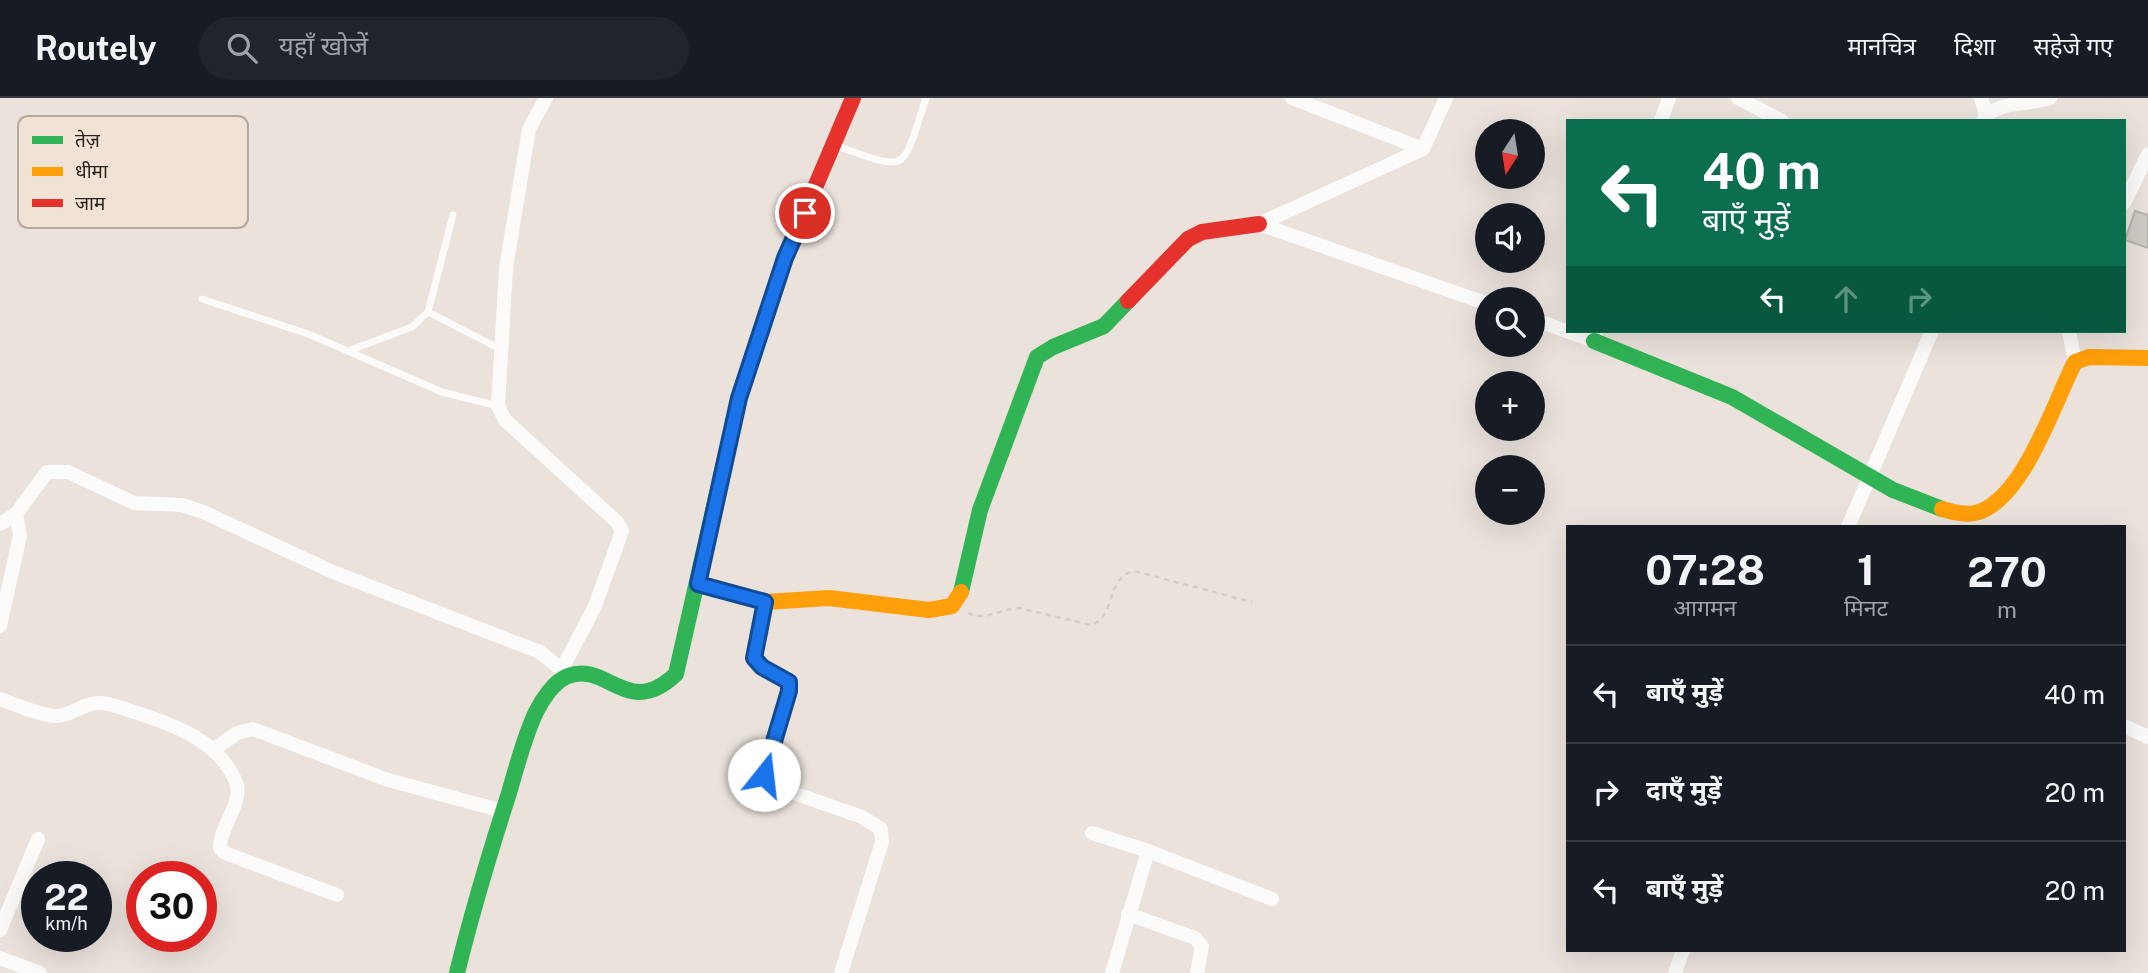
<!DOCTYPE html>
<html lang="hi">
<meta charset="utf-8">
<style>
:root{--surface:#171b24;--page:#20242c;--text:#f1f3f6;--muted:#9ea1a6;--line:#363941}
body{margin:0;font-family:"Public Sans","Noto Sans Devanagari",sans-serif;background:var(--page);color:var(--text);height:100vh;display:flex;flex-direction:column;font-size:26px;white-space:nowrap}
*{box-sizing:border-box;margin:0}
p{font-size:23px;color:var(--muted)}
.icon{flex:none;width:38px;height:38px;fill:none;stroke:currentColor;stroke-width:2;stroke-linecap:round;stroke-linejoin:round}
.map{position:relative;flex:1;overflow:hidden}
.sheet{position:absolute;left:1566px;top:427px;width:560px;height:427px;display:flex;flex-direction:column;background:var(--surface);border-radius:0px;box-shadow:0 7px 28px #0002}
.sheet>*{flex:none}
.hud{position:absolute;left:1566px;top:21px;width:560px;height:214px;border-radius:0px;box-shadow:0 7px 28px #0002;background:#0b6e4f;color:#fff;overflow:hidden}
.needle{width:46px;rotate:192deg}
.tools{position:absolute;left:1475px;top:21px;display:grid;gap:14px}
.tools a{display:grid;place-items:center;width:70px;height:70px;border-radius:50%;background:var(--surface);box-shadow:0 7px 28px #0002;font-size:35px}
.speed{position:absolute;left:21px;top:763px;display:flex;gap:14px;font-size:35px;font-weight:700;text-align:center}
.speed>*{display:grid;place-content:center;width:91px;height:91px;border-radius:50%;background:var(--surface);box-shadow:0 7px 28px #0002;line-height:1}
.speed small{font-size:18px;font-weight:400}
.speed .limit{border:10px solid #d22;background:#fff;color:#111}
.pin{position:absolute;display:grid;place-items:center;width:60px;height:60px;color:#fff;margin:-30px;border:4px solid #fff;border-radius:50%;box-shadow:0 2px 7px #0007}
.me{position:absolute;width:77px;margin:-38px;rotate:16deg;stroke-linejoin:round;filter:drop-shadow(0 0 5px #0008)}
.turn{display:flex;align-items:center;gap:24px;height:147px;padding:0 21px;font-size:32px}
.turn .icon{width:91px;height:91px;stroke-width:2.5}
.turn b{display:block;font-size:49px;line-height:60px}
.lanes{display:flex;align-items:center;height:66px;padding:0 21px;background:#0003;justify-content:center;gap:35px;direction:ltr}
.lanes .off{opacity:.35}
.eta{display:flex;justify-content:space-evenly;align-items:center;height:119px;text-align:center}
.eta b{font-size:42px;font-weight:700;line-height:49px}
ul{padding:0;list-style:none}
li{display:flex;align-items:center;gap:21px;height:98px;padding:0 21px;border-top:2px solid var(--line)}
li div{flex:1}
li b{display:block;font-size:26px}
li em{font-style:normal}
header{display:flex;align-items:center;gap:42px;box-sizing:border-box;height:98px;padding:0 35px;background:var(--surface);border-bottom:2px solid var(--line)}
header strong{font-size:33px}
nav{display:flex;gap:38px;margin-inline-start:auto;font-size:24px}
.search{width:490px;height:63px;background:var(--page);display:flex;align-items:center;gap:18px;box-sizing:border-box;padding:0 24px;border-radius:38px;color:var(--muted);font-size:26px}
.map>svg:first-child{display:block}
.building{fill:#d0cac4;stroke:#b7b1ac;stroke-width:2}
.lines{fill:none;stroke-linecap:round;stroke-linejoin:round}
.path{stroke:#d0cdcb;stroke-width:2.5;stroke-dasharray:5 5;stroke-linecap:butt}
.lane{stroke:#fcfbfa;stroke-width:7}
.street{stroke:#fcfbfa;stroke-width:14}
.fast{stroke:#30b455;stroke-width:16}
.slow{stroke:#ff9f0a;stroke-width:16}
.jam{stroke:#e5322d;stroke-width:16}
.route-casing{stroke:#114b97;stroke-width:18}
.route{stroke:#1a73e8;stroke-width:12}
.key{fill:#f0e2d5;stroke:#b4a99e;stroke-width:2}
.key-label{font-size:19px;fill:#28231e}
</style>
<header>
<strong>Routely</strong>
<div class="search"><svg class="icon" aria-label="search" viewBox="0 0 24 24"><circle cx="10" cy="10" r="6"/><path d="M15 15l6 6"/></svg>यहाँ खोजें</div>
<nav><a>मानचित्र</a><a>दिशा</a><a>सहेजे गए</a></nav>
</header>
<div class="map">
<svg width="2148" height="875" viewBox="0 0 2148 875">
<rect width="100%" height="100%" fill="#eae2db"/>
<!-- building -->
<path class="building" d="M2135,113L2148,117V150L2125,142Z"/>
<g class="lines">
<!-- path -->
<path class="path" d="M968,515C987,524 1000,510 1019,510L1091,527C1117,519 1105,479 1134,473L1252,504"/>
<!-- lane -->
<g class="lane">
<path d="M834,47C911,74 901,76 926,0"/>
<path d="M202,201L311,237L442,294L498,308"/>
<path d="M428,214L500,251"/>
<path d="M348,253L412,229L428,214L453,117"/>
</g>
<!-- street -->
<g class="street">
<path d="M546,0L529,31L506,170L498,308L505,322L617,424L622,433L595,508L562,571"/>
<path d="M1292,0L1423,51L1259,126L1488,206"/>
<path d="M1738,0L1782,23"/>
<path d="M1981,0L1986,17"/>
<path d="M1661,23L1669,0"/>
<path d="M1983,23C1992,3 2032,7 2050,0"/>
<path d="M1423,51L1446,0"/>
<path d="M2124,105L2148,56"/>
<path d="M1533,221L1594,243L1596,233"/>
<path d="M2069,233L2075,264"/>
<path d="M0,426L16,416L47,374H68L134,405L182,407L203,414L333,474L540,554L568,577"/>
<path d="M1848,429L1932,233"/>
<path d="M765,504L754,560L762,569L789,584V593L765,667L764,677L768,686L862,719L881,731L882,744L841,875"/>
<path d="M0,528L20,437L16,416"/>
<path d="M0,601C17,607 38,617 56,618C71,618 82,606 97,605C107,604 118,609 128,612C168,625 218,640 236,684C244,704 219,730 220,750L225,755L337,797"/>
<path d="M2124,628L2148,639"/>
<path d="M213,652L237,635L253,631L388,682L503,713"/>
<path d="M1092,735L1148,753L1272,801"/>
<path d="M1128,816L1195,840L1202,848L1197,875"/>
<path d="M0,832L38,741"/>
<path d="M0,860L40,875"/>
<path d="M1112,875L1148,753"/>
<path d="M1675,875L1683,852"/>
</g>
<!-- fast -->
<g class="fast">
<path d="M1594,243L1732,299L1893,392L1942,411"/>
<path d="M961,494L980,412L1037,259L1053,249L1104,228L1128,203"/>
<path d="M457,875C472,814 490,754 509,695C517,668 524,639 536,614C542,602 554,583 568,578C607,563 628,622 676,576L723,369"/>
</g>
<!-- slow -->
<g class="slow">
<path d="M1942,411C1953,414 1967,418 1979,414C2025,398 2054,304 2075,264L2089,259L2148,260"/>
<path d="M698,486L765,504L829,500L929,512L952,508L961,494"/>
</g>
<!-- jam -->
<g class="jam">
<path d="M1128,203L1188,141L1202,134L1259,126"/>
<path d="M723,369L739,300L785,160L853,0"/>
</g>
</g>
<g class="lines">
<!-- route casing -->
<g class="route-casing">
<path id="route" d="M764,677L789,593V584L762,569L754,560L765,504L698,486L739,300L785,160L805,115"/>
</g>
<!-- route -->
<use href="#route" class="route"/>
</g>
<!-- legend -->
<rect x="18" y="18" width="230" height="112" rx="10" class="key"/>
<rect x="32" y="38" width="31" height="8" fill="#30b455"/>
<rect x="32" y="69" width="31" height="9" fill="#ff9f0a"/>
<rect x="32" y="101" width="31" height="8" fill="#e5322d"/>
<g class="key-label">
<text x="75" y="49">तेज़</text>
<text x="75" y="80">धीमा</text>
<text x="75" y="112">जाम</text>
</g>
</svg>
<div class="tools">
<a><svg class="needle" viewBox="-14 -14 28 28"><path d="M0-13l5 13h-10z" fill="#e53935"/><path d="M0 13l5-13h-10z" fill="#9ea1a6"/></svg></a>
<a><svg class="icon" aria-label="sound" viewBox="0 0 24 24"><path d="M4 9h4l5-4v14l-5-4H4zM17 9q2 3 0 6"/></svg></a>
<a><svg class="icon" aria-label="search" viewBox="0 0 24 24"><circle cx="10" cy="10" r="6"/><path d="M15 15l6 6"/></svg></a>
<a>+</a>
<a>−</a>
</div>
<div class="speed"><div>22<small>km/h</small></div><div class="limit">30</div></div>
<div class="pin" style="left:805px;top:115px;background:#d93025"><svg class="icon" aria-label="arrive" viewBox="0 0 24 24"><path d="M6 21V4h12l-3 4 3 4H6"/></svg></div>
<svg class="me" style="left:764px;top:677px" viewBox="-20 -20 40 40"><circle r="19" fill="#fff"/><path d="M0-13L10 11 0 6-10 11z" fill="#1a73e8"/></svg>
<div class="hud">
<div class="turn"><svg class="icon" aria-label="left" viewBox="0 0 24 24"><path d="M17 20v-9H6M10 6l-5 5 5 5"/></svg><div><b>40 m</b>बाएँ मुड़ें</div></div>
<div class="lanes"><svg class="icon" aria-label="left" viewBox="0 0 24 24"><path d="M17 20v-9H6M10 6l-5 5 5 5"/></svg><svg class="icon off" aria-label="ahead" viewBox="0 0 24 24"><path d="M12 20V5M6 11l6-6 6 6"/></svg><svg class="icon off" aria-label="right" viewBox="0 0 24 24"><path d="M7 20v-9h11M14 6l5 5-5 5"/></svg></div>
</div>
<section class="sheet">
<div class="eta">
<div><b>07:28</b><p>आगमन</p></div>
<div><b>1</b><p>मिनट</p></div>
<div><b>270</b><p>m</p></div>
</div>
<ul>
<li><svg class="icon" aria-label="left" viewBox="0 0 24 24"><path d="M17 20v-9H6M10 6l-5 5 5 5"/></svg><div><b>बाएँ मुड़ें</b></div><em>40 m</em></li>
<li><svg class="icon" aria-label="right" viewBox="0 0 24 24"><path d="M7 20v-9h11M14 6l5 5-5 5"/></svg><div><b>दाएँ मुड़ें</b></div><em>20 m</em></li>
<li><svg class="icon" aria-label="left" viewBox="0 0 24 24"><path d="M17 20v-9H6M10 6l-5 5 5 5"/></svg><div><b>बाएँ मुड़ें</b></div><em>20 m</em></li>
</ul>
</section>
</div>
